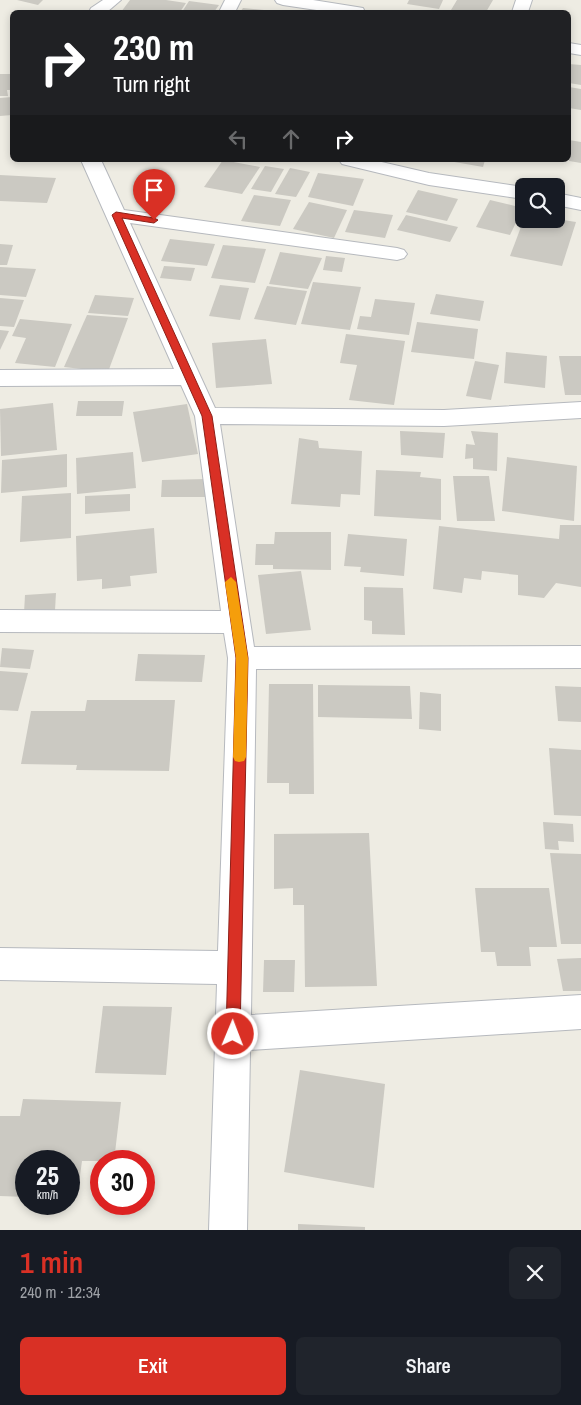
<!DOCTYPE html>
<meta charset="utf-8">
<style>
:root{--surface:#171b24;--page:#20242c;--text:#f1f3f6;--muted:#9ea1a6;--accent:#d93025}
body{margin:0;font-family:"Archivo Narrow",sans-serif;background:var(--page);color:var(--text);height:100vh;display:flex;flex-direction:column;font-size:19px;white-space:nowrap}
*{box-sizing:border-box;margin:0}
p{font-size:16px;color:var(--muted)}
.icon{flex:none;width:28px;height:28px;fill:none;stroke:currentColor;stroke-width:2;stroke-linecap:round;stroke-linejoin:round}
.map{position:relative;height:1230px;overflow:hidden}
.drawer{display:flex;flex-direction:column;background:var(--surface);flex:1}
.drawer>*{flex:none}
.hud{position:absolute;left:10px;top:10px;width:561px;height:152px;border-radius:8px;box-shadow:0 2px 8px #0003;background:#202124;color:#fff;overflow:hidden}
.fabs{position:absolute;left:515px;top:178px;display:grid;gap:10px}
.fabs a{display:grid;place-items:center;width:50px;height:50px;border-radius:8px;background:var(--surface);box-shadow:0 2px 8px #0003;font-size:25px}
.speed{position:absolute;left:15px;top:1150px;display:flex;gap:10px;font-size:25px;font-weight:700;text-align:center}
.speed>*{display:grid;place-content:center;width:65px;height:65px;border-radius:50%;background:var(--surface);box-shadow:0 2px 8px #0003;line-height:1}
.speed small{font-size:12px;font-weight:400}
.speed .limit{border:8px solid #d22;background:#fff;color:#111}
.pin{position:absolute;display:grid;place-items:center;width:42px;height:42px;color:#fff;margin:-51px -21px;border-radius:50% 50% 50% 0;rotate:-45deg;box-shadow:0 0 5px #0007}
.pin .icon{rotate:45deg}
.me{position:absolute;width:55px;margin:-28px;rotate:1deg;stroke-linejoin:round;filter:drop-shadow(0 0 4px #0008)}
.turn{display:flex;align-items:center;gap:18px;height:105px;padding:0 20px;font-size:22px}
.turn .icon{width:65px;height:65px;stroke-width:2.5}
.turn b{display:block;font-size:35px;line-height:42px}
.lanes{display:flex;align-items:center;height:48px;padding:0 20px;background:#0003;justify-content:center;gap:25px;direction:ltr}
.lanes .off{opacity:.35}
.round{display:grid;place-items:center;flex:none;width:52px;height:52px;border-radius:8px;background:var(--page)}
.overview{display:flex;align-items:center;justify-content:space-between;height:85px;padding:0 20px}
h1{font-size:30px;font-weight:600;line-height:38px;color:var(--accent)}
.primary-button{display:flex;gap:10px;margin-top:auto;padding:10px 20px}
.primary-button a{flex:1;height:58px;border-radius:8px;background:var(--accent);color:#fff;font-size:20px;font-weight:600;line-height:58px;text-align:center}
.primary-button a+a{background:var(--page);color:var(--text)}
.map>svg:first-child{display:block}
.building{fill:#cbc9c2}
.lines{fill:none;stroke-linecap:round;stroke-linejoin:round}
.minor-casing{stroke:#b6b9be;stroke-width:2}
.minor{fill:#fff;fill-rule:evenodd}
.route{fill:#d93025;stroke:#8d1f18}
.slow{fill:#f59e0b}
</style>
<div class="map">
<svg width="581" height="1230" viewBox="0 0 581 1230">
<rect width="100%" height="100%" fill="#eeece3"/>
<!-- building -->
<g class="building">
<path d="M17,0H43L38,5Z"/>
<path d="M130,0H166L186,3L180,12H121Z"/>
<path d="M409,0H443L439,9L407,4Z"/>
<path d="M457,0H493L486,12L451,10Z"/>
<path d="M189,1L219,5L214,12H182Z"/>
<path d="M243,8L264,10L263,12H240Z"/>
<path d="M569,64L581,65V85L569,83Z"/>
<path d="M0,74H11L10,79L12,78V90H7L8,96H0Z"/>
<path d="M569,87L581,89V110L569,108Z"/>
<path d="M12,97V115L0,116V98Z"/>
<path d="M569,140L581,142V163L569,161Z"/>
<path d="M223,160L260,167L242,194L204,187Z"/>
<path d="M443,160H485L483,167Z"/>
<path d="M265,166L284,169L271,192L251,189Z"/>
<path d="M290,168L310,172L296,197L275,194Z"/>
<path d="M318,173L364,179L353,206L308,197Z"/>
<path d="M0,175L56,178L47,203L0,201Z"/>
<path d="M418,190L458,199L447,221L406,212Z"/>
<path d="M254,195L291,200L280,226L241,221Z"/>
<path d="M490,200L523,208L510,235L476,227Z"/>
<path d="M309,202L347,210L334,238L293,229Z"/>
<path d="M354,210L393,215L385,238L345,232Z"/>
<path d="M406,215L458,227L450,242L397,230Z"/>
<path d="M524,219H557L576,222L562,266L510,256Z"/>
<path d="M170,239L215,244L207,266L161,261Z"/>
<path d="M0,244L13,245L7,265H0Z"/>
<path d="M223,245L266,249L255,283L211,278Z"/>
<path d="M280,252L322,258L308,289L269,284Z"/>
<path d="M326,256L345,258L342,272L323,270Z"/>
<path d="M164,266L195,268L191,281L160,278Z"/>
<path d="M0,267L36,269L26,297L0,295Z"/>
<path d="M313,282L361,287L350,330L301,324Z"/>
<path d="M220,285L249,288L240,320L209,316Z"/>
<path d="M267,286L307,291L296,325L254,319Z"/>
<path d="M436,294L484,301L480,321L430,314Z"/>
<path d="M95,295L134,298L128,316L88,313Z"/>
<path d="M0,298L24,300L14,327L0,326Z"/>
<path d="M375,299L415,303L409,335L357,329L360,316L371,317Z"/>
<path d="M87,315L128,318L108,372L64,367Z"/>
<path d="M20,319L72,324L55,367L15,363L26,338L12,336Z"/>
<path d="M417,322L478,329L474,359L411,352Z"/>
<path d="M0,330L9,331L0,350Z"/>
<path d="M346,334L405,341L394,405L349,400L357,365L340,363Z"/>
<path d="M266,339L272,384L216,388L212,343Z"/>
<path d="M506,352L547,356L545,388L504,383Z"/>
<path d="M559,356H581V395H565Z"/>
<path d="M475,361L499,365L491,400L466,396Z"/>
<path d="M78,401H124L122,416H76Z"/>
<path d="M53,403L57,450L1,456L0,409Z"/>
<path d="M187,404L198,454L142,462L133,412Z"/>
<path d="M400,431L445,433L443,458L401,455Z"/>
<path d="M471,431L498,433L497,471L473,469V458L465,459L466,444L475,445Z"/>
<path d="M299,438L318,441L319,448L362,451L360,495L341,494L340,507L291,504Z"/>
<path d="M133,452L136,488L77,494L76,458Z"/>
<path d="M67,454V487L1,493L2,460Z"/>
<path d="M507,457L577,466L574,521L502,511Z"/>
<path d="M376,470L421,472L420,477L441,479V520L374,516Z"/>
<path d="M453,476H489L495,521H457Z"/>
<path d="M207,479L206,497H161L162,480Z"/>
<path d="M71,493V538L20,542L22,496Z"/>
<path d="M130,494V511L85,514V496Z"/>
<path d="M560,525H581V587L556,583L544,598L518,595V575L482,571L481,580L464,578L462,593L433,589L439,526L559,539Z"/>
<path d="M154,528L157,573L130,576L131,586L102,589V579L77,581L76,536Z"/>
<path d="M275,532H331V570L273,569V565H255L256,544H274Z"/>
<path d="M348,534L407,539L404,576L360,572L361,567L344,566Z"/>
<path d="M301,571L311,630L266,634L258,575Z"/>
<path d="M364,587L403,588L405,635L372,634V621L364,620Z"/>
<path d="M56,593L55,610L24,613L25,595Z"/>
<path d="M2,648L34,650L30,669L0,667Z"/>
<path d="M138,654L205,655L202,682L135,681Z"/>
<path d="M0,671L28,673L18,711L0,710Z"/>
<path d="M269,684H313L314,794H289V783H267Z"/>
<path d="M318,685L410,686L412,719L318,717Z"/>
<path d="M555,686L581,687V722L558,721Z"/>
<path d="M420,692L441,694V731L419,729Z"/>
<path d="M87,700H175L169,771L76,770L77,765L21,764L31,711H85Z"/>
<path d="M549,748L581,750V816L554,815Z"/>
<path d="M543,822L573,824L574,842L558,841L559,850L545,849Z"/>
<path d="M369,833L377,986L305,987L304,905H293V888L274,889V834Z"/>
<path d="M550,853L581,854V944H561Z"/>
<path d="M475,888H549L557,947H529L531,966H497L495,952H481Z"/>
<path d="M581,958V991H563L557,959Z"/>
<path d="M264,960H295L294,992H263Z"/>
<path d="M103,1006L172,1007L166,1075L95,1073Z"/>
<path d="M300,1070L385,1084L374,1188L284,1172Z"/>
<path d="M23,1099L121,1102L114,1161H82L77,1198H69V1161H26V1197L0,1196V1116H20Z"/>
<path d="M298,1224L365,1227V1230H298Z"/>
</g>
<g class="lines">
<!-- minor casing -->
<g class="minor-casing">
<g id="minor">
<path d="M103,0H121L107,12H89L91,8Z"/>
<path d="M225,0H241L235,12H219Z"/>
<path d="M275,0H313L357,7L363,8L365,12H330L283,5L277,3Z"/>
<path d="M516,0H532L528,12H512Z"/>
<path d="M569,43L581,45V55L569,53Z"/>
<path d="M81,160H101L124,210L397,248L404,250L407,254L404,258L397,260L130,223L215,408L444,410L581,402V418L444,426L220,424L254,647L581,646V668L256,669L251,1015L581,995V1029L250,1050L247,1230H209L217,984L0,980V948L218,951L228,658L224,633L0,632V610L221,611L195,416L181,385L0,386V370L174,369Z"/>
<path d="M339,160H373L429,173L524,187V199L429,185L342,164Z"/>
<path d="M556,193L581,198V210L556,205Z"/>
</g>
</g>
<!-- minor -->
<use href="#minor" class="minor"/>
</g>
<!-- route -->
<path class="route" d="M116,212L154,218L158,220L154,223L122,218L212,416L248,658L240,1034L238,1039L233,1041L228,1039L226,1034L236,658L202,416L112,215Z"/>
<!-- slow -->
<path class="slow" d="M231,577L236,582L248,658L246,757L244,761L239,762L235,761L233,757L236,658L225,582Z"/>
</svg>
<div class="fabs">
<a><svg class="icon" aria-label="search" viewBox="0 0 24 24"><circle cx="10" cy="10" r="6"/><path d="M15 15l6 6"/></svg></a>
</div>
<div class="speed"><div>25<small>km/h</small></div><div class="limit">30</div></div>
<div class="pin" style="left:154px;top:220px;background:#d93025"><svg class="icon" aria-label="arrive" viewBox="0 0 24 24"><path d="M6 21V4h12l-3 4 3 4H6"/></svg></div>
<svg class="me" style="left:233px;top:1034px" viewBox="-20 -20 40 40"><circle r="17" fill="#d93025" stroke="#fff" stroke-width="3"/><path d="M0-11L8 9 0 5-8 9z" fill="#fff"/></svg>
<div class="hud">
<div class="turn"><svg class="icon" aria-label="right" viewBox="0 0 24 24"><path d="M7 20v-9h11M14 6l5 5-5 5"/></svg><div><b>230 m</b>Turn right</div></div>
<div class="lanes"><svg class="icon off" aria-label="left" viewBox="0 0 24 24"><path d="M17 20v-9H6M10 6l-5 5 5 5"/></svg><svg class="icon off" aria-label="ahead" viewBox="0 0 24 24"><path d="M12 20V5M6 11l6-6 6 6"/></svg><svg class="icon" aria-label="right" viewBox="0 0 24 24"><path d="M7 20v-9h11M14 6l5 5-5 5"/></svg></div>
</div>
</div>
<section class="drawer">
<div class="overview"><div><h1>1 min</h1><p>240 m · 12:34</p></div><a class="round"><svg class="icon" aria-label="close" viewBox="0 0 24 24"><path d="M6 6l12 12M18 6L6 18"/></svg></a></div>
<div class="primary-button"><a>Exit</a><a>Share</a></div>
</section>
